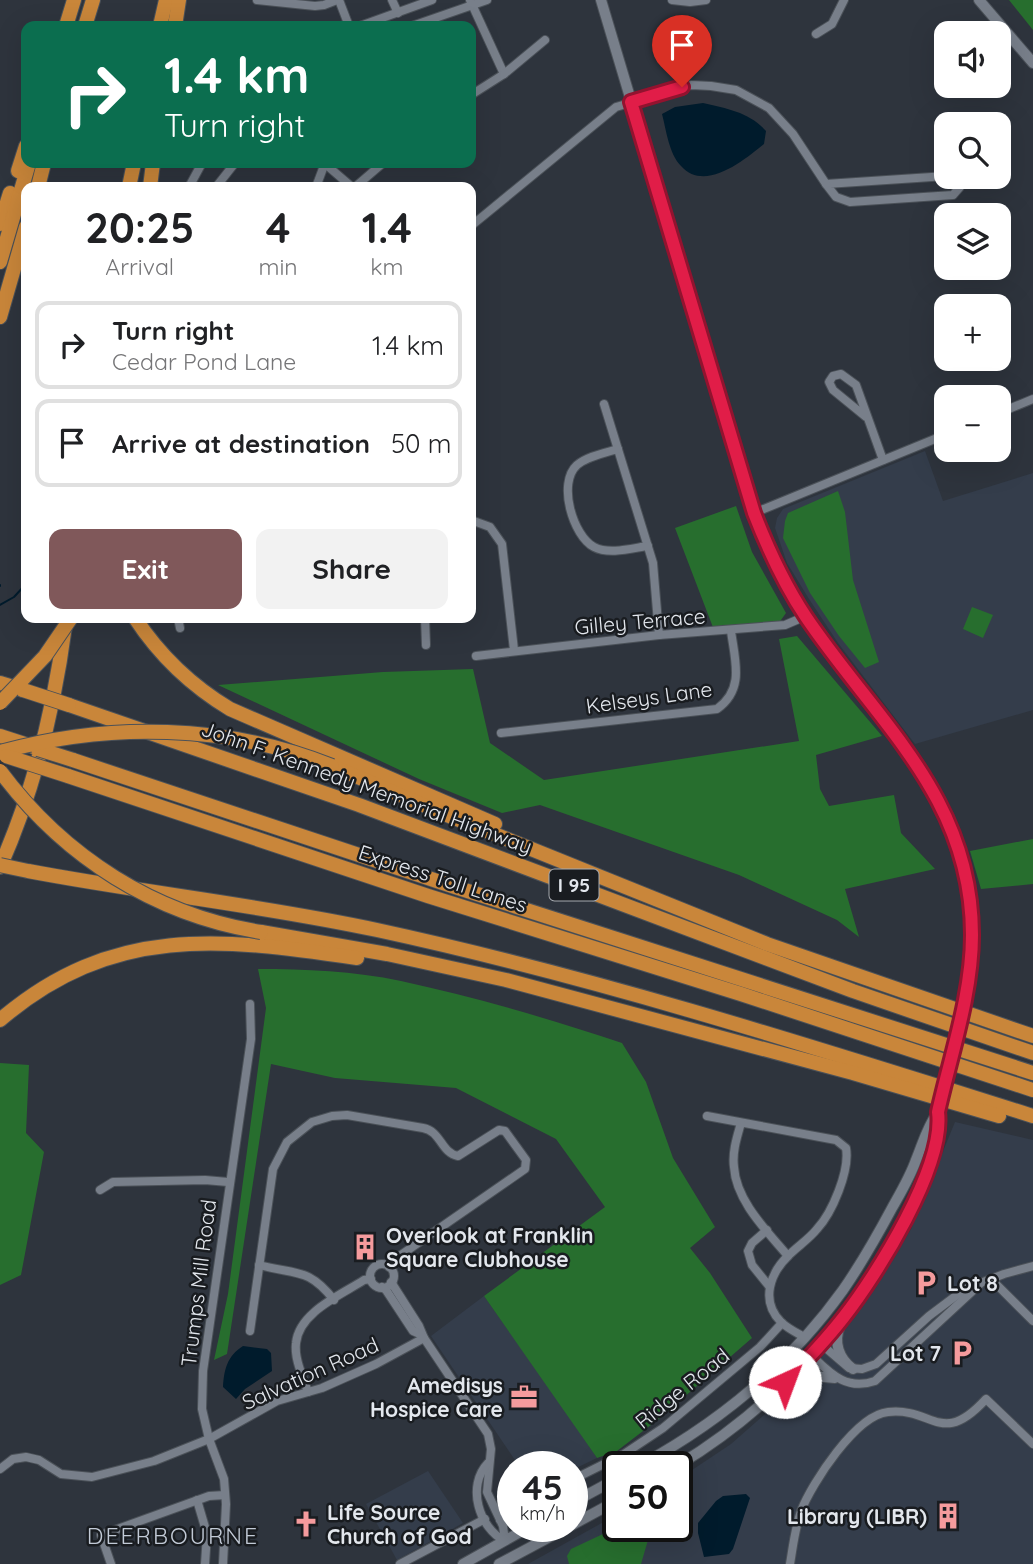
<!DOCTYPE html>
<meta charset="utf-8">
<style>
:root{--surface:#fff;--page:#f2f2f2;--text:#202124;--muted:#757577;--line:#e0e0e0;--accent:#80585a}
body{margin:0;font-family:Quicksand,sans-serif;background:var(--page);color:var(--text);height:100vh;display:flex;flex-direction:column;font-size:26px;white-space:nowrap}
*{box-sizing:border-box;margin:0}
p{font-size:23px;color:var(--muted)}
.icon{flex:none;width:38px;height:38px;fill:none;stroke:currentColor;stroke-width:2;stroke-linecap:round;stroke-linejoin:round}
.map{position:relative;flex:1;overflow:hidden}
.drawer{position:absolute;left:21px;top:182px;width:455px;height:441px;display:flex;flex-direction:column;background:var(--surface);border-radius:14px;box-shadow:0 7px 28px #0002}
.drawer>*{flex:none}
.guide{position:absolute;left:21px;top:21px;width:455px;height:147px;border-radius:14px;box-shadow:0 7px 28px #0002;background:#0b6e4f;color:#fff;overflow:hidden}
.buttons{position:absolute;left:934px;top:21px;display:grid;gap:14px}
.buttons a{display:grid;place-items:center;width:77px;height:77px;border-radius:14px;background:var(--surface);box-shadow:0 7px 28px #0002;font-size:35px}
.speed{position:absolute;left:497px;top:1451px;display:flex;gap:14px;font-size:35px;font-weight:700;text-align:center}
.speed>*{display:grid;place-content:center;width:91px;height:91px;border-radius:50%;background:var(--surface);box-shadow:0 7px 28px #0002;line-height:1}
.speed small{font-size:18px;font-weight:400}
.speed .limit{border:4px solid #111;border-radius:10px;background:#fff;color:#111}
.pin{position:absolute;display:grid;place-items:center;width:60px;height:60px;color:#fff;margin:-72px -30px;border-radius:50% 50% 50% 0;rotate:-45deg;box-shadow:0 0 7px #0007}
.pin .icon{rotate:45deg}
.me{position:absolute;width:77px;margin:-38px;rotate:43deg;stroke-linejoin:round;filter:drop-shadow(0 0 5px #0008)}
.turn{display:flex;align-items:center;gap:24px;height:147px;padding:0 28px;font-size:32px}
.turn .icon{width:91px;height:91px;stroke-width:2.5}
.turn b{display:block;font-size:49px;line-height:60px}
.eta{display:flex;justify-content:space-evenly;align-items:center;height:119px;text-align:center}
.eta b{font-size:42px;font-weight:800;line-height:49px}
.button{display:flex;gap:14px;margin-top:auto;padding:14px 28px}
.button a{flex:1;height:80px;border-radius:14px;background:var(--accent);color:#fff;font-size:28px;font-weight:800;line-height:80px;text-align:center}
.button a+a{background:var(--page);color:var(--text)}
ul{padding:0;list-style:none}
li{display:flex;align-items:center;gap:21px;height:88px;margin:0 14px 10px;padding:0 14px;border:4px solid var(--line);border-radius:14px}
li div{flex:1}
li b{display:block;font-size:26px}
li em{font-style:normal}
.map>svg:first-child{display:block}
.built{fill:#343d4b}
.green{fill:#276e2e}
.water{fill:#001b2c}
.lines{fill:none;stroke-linecap:round;stroke-linejoin:round}
.stream{stroke:#001b2c;stroke-width:2}
.street-casing{stroke:#4b5158;stroke-width:10}
.secondary-casing{stroke:#4b5158;stroke-width:12}
.highway-casing{stroke:#4b5158;stroke-width:16}
.street{stroke:#787f8a;stroke-width:8}
.secondary{stroke:#787f8a;stroke-width:10}
.highway{stroke:#c9863a;stroke-width:14}
.secondary-bridge-casing{stroke:#4b5158;stroke-width:12;stroke-linecap:butt}
.highway-bridge-casing{stroke:#4b5158;stroke-width:16;stroke-linecap:butt}
.secondary-bridge{stroke:#787f8a;stroke-width:10}
.highway-bridge{stroke:#c9863a;stroke-width:14}
.route-casing{stroke:#92132f;stroke-width:18}
.route{stroke:#e11d48;stroke-width:12}
.labels{text-anchor:middle;dominant-baseline:central;stroke-width:5;stroke-linejoin:round;paint-order:stroke}
.shield{fill:#191c20;stroke:#a6aab0;stroke-width:2}
.shield-label{font-size:19px;font-weight:bold;fill:#e3e7ed}
.street-label{font-size:21px;fill:#e3e7ed;stroke:#191c20}
.poi-label{font-size:21px;font-weight:bold;fill:#e3e7ed;stroke:#191c20;text-anchor:start}
.neighbourhood-label{font-size:23px;letter-spacing:2px;fill:#c2cad6;stroke:#191c20}
</style>
<div class="map">
<svg width="1033" height="1564" viewBox="0 0 1033 1564">
<rect width="100%" height="100%" fill="#2e343d"/>
<!-- built -->
<g class="built">
<path d="M925,451L943,501L1033,473V710L915,744L838,643L809,599L787,563L775,528L777,518L783,509Z"/>
<path d="M955,1122L1033,1140V1564H528L618,1514V1526H677V1480L731,1444L773,1407L864,1304L911,1229Z"/>
<path d="M484,1296L562,1406L597,1458L572,1470V1466H519L431,1336Z"/>
<path d="M428,1471L463,1523L397,1560L366,1504Z"/>
</g>
<!-- green -->
<g class="green">
<path d="M1009,0H1033V30Z"/>
<path d="M838,491L845,512L853,580L879,662L865,668L839,636L810,593L783,538L785,521L788,513Z"/>
<path d="M736,506L752,552L786,613L776,627L714,630L675,528Z"/>
<path d="M972,607L993,615L983,638L963,629Z"/>
<path d="M797,636L882,736L816,755L820,789L829,806L894,795L901,833L935,869L845,889L859,937L837,920L739,875L540,805L502,813L419,779L218,685L383,672L473,669L490,743L544,780L799,741L779,639Z"/>
<path d="M1033,839V884L981,889L970,851Z"/>
<path d="M258,969C305,969 354,971 401,981C475,997 550,1019 622,1043L646,1082L673,1158L715,1227L690,1248L710,1273L752,1338L660,1418L617,1451L597,1458L484,1296L605,1207L556,1139L456,1088L335,1078L271,1064L227,1354L214,1360L228,1294L266,1008Z"/>
<path d="M0,1063L29,1065L26,1133L44,1152L21,1275L0,1285Z"/>
<path d="M620,1526H647L648,1540L641,1564H569L567,1556L571,1549Z"/>
</g>
<!-- water -->
<g class="water">
<path d="M703,103C728,109 749,112 766,131L764,144C744,160 705,193 681,166C669,154 666,129 662,114L675,107Z"/>
<path d="M243,1346L267,1349L271,1353L272,1371L245,1389L236,1399L223,1387C224,1370 227,1356 243,1346Z"/>
<path d="M746,1494L750,1498L733,1549L729,1554L704,1557L698,1533V1523L716,1501L723,1496Z"/>
</g>
<g class="lines">
<!-- stream -->
<g class="stream">
<path d="M0,585V586"/>
<path d="M0,605L14,597L26,584"/>
</g>
<!-- street casing -->
<g class="street-casing">
<g id="street">
<path d="M257,0L315,6L324,5L337,0"/>
<path d="M339,0L349,26"/>
<path d="M392,0L398,13"/>
<path d="M470,0L504,74"/>
<path d="M672,0L690,2L706,0"/>
<path d="M360,26L432,0"/>
<path d="M412,26L487,0"/>
<path d="M816,34L832,24L844,0"/>
<path d="M471,95L504,74L545,40"/>
<path d="M324,163L352,187"/>
<path d="M947,176L826,184L836,197L850,202L953,195L960,187L959,182L954,177"/>
<path d="M189,187L202,163"/>
<path d="M216,187L235,163"/>
<path d="M316,187L325,163"/>
<path d="M355,187L383,163"/>
<path d="M471,226L616,107L691,85L711,86L736,90L769,108L793,134L826,184"/>
<path d="M604,404L653,563L659,635"/>
<path d="M999,413L1033,399"/>
<path d="M866,417L833,390L829,382L833,376L841,374L856,385L883,460"/>
<path d="M618,449C605,453 588,456 577,465C557,483 573,536 594,547C609,555 633,548 648,546"/>
<path d="M754,513L947,434"/>
<path d="M471,520L490,527L502,544L514,650"/>
<path d="M178,618L180,628"/>
<path d="M425,618L426,645"/>
<path d="M476,656L659,635L785,625L806,616"/>
<path d="M501,733L717,709C745,689 735,661 731,631"/>
<path d="M707,1116L836,1140L846,1148C850,1171 832,1213 817,1229C809,1239 798,1246 789,1255C770,1273 760,1301 781,1322C787,1328 797,1333 804,1337"/>
<path d="M741,1123C737,1137 732,1152 734,1167C736,1201 767,1231 788,1256"/>
<path d="M100,1190L113,1182L205,1180L228,1182"/>
<path d="M767,1230L752,1243L748,1251L752,1265L769,1286"/>
<circle cx="382" cy="1276" r="12"/>
<path d="M259,1265C296,1275 308,1267 334,1300"/>
<path d="M991,1279L1033,1321"/>
<path d="M391,1282L419,1326L424,1338L488,1434L491,1449L487,1492L503,1526L505,1541"/>
<path d="M382,1287L386,1290L413,1331L422,1335"/>
<path d="M250,1331L273,1169L287,1142L312,1122L332,1116L347,1115L423,1128C441,1131 441,1153 458,1156L499,1130L505,1131L526,1160L525,1169L395,1259L389,1267"/>
<path d="M821,1344L849,1368L862,1369L876,1364L929,1316L965,1289L1004,1274L1033,1266"/>
<path d="M811,1355C830,1373 846,1391 875,1381L979,1285"/>
<path d="M308,1392C303,1377 294,1359 296,1343C299,1312 341,1295 364,1280L371,1279"/>
<path d="M488,1463C466,1486 479,1528 505,1541"/>
<path d="M0,1469L13,1459L26,1457L39,1460L61,1474L92,1477L154,1461L209,1439L277,1401L322,1388L376,1364L424,1338"/>
<path d="M572,1480L624,1454L663,1428L760,1347L782,1323"/>
<path d="M197,1500L207,1534L205,1564"/>
<path d="M500,1520L503,1514L513,1507"/>
<path d="M111,1564L101,1535L209,1496L225,1495"/>
<path d="M223,1564L226,1504L224,1479L209,1439L202,1409L203,1371L251,1039L250,1004"/>
<path d="M400,1564L485,1519"/>
<path d="M790,1564C793,1546 795,1528 801,1511C812,1483 856,1415 888,1412C934,1407 941,1448 986,1399L1033,1444"/>
</g>
</g>
<!-- secondary casing -->
<g class="secondary-casing">
<g id="secondary">
<path d="M601,0L754,513C783,591 833,653 882,719C899,741 918,763 932,788C969,851 979,926 965,998"/>
<path d="M979,0L1033,63"/>
<path d="M840,1326C833,1342 839,1359 853,1369"/>
<path d="M786,1386L813,1376L835,1378"/>
<path d="M639,1466C718,1423 790,1364 843,1290C861,1264 877,1236 892,1208C901,1192 910,1177 916,1160C923,1143 927,1127 938,1112"/>
<path d="M677,1466C783,1402 871,1302 919,1188C929,1164 941,1138 938,1112"/>
<path d="M572,1503L618,1478"/>
<path d="M572,1525L618,1500"/>
<path d="M463,1564L531,1526"/>
<path d="M499,1564L570,1526"/>
</g>
</g>
<!-- highway casing -->
<g class="highway-casing">
<g id="highway">
<path d="M66,26L74,0"/>
<path d="M85,26L93,0"/>
<path d="M160,26L166,0"/>
<path d="M175,26L179,0"/>
<path d="M18,171L26,146"/>
<path d="M38,187L44,163"/>
<path d="M129,187L134,163"/>
<path d="M150,187L153,163"/>
<path d="M0,224L10,193"/>
<path d="M0,262L29,163"/>
<path d="M0,317L26,227"/>
<path d="M135,618C160,656 190,685 230,709L495,824"/>
<path d="M0,683L23,690"/>
<path d="M69,705L359,805L853,991L1033,1053"/>
<path d="M0,736L34,747"/>
<path d="M73,760L452,886L1033,1073"/>
<path d="M332,766L442,813L767,944L1033,1036"/>
<path d="M68,776L428,896L741,994L1033,1090"/>
<path d="M0,867C34,790 54,710 65,626"/>
<path d="M28,871C144,893 261,905 377,930C599,978 817,1048 1033,1116"/>
<path d="M261,932L387,954L506,980L853,1073L999,1116"/>
<path d="M0,1020C112,924 221,938 357,958"/>
</g>
</g>
<!-- street -->
<use href="#street" class="street"/>
<!-- secondary -->
<use href="#secondary" class="secondary"/>
<!-- highway -->
<use href="#highway" class="highway"/>
<!-- secondary-bridge casing -->
<g class="secondary-bridge-casing">
<path id="secondary-bridge" d="M938,1112L965,998"/>
</g>
<!-- highway-bridge casing -->
<g class="highway-bridge-casing">
<g id="highway-bridge">
<path d="M23,690L69,705"/>
<path d="M0,703L45,656L71,618"/>
<path d="M38,749L73,760"/>
<path d="M0,752C109,722 227,724 332,766"/>
<path d="M6,756L68,776"/>
<path d="M0,771C64,857 155,915 261,932"/>
<path d="M0,865L28,871"/>
</g>
</g>
<!-- secondary-bridge -->
<use href="#secondary-bridge" class="secondary-bridge"/>
<!-- highway-bridge -->
<use href="#highway-bridge" class="highway-bridge"/>
</g>
<g class="lines">
<!-- route casing -->
<g class="route-casing">
<path id="route" d="M682,87L631,102L754,513C768,549 784,584 806,617C877,722 972,797 972,935C972,994 951,1054 938,1112C945,1166 877,1275 843,1318C825,1341 805,1362 785,1382"/>
</g>
<!-- route -->
<use href="#route" class="route"/>
</g>
<!-- icons -->
<defs>
<g id="building-bare" transform="scale(2.1)"><path d="M-4-6H4V6H1V3H-1V6H-4ZM-2.5-4.3h1.7v1.8h-1.7ZM.8-4.3h1.7v1.8H.8ZM-2.5-1h1.7V.8h-1.7ZM.8-1h1.7V.8H.8Z" fill="#f59b9d" stroke="#191c20" stroke-width="2.5" paint-order="stroke"/></g>
<g id="parking-bare" transform="scale(2.1)"><path d="M-3.5-5.5H1a3.5 3.5 0 0 1 0 7H-1V5.5H-3.5ZM-1-3.4V-.6H.8a1.4 1.4 0 0 0 0-2.8Z" fill="#f59b9d" stroke="#191c20" stroke-width="2.5" paint-order="stroke"/></g>
<g id="office-bare" transform="scale(2.1)"><path d="M-6-3h4V-5.5h4V-3h4V5H-6ZM-1-4.5V-3h2v-1.5ZM-6 0V1H6V0Z" fill="#f59b9d" stroke="#191c20" stroke-width="2.5" paint-order="stroke"/></g>
<g id="church-bare" transform="scale(2.1)"><path d="M-1.2-6h2.4v3.5h3.3v2.4h-3.3V6h-2.4V-.1h-3.3v-2.4h3.3Z" fill="#f59b9d" stroke="#191c20" stroke-width="2.5" paint-order="stroke"/></g>
</defs>
<g fill-rule="evenodd">
<use href="#building-bare" x="365" y="1247"/>
<use href="#parking-bare" x="926" y="1283"/>
<use href="#parking-bare" x="962" y="1353"/>
<use href="#office-bare" x="524" y="1397"/>
<use href="#building-bare" x="948" y="1516"/>
<use href="#church-bare" x="306" y="1524"/>
</g>
<g class="labels">
<!-- shield labels -->
<rect class="shield" x="549.5" y="869.5" width="49" height="31" rx="5"/>
<g class="shield-label">
<text x="574" y="885">I 95</text>
</g>
<!-- street labels -->
<g class="street-label">
<text transform="translate(640 621) rotate(-5)">Gilley Terrace</text>
<text transform="translate(649 697) rotate(-8)">Kelseys Lane</text>
<text transform="translate(367 787) rotate(20)">John F. Kennedy Memorial Highway</text>
<text transform="translate(443 878) rotate(18)">Express Toll Lanes</text>
<text transform="translate(198 1283) rotate(-83)">Trumps Mill Road</text>
<text transform="translate(310 1373) rotate(-24)">Salvation Road</text>
<text transform="translate(682 1388) rotate(-39)">Ridge Road</text>
</g>
<!-- poi labels -->
<g class="poi-label">
<text x="386" y="1235">Overlook at Franklin<tspan x="386" dy="24">Square Clubhouse</tspan></text>
<text x="947" y="1283">Lot 8</text>
<text x="941" y="1353" text-anchor="end">Lot 7</text>
<text x="503" y="1385" text-anchor="end">Amedisys<tspan x="503" dy="24">Hospice Care</tspan></text>
<text x="327" y="1512">Life Source<tspan x="327" dy="24">Church of God</tspan></text>
<text x="927" y="1516" text-anchor="end">Library (LIBR)</text>
</g>
<!-- neighbourhood labels -->
<g class="neighbourhood-label">
<text x="173" y="1535">DEERBOURNE</text>
</g>
</g>
</svg>
<div class="buttons">
<a><svg class="icon" aria-label="sound" viewBox="0 0 24 24"><path d="M4 9h4l5-4v14l-5-4H4zM17 9q2 3 0 6"/></svg></a>
<a><svg class="icon" aria-label="search" viewBox="0 0 24 24"><circle cx="10" cy="10" r="6"/><path d="M15 15l6 6"/></svg></a>
<a><svg class="icon" aria-label="layers" viewBox="0 0 24 24"><path d="M12 4l9 5-9 5-9-5zM3 14l9 5 9-5"/></svg></a>
<a>+</a>
<a>−</a>
</div>
<div class="speed"><div>45<small>km/h</small></div><div class="limit">50</div></div>
<div class="pin" style="left:682px;top:87px;background:#d93025"><svg class="icon" aria-label="arrive" viewBox="0 0 24 24"><path d="M6 21V4h12l-3 4 3 4H6"/></svg></div>
<svg class="me" style="left:785px;top:1382px" viewBox="-20 -20 40 40"><circle r="19" fill="#fff"/><path d="M0-13L10 11 0 6-10 11z" fill="#e11d48"/></svg>
<div class="guide">
<div class="turn"><svg class="icon" aria-label="right" viewBox="0 0 24 24"><path d="M7 20v-9h11M14 6l5 5-5 5"/></svg><div><b>1.4 km</b>Turn right</div></div>
</div>
<section class="drawer">
<div class="eta">
<div><b>20:25</b><p>Arrival</p></div>
<div><b>4</b><p>min</p></div>
<div><b>1.4</b><p>km</p></div>
</div>
<ul>
<li><svg class="icon" aria-label="right" viewBox="0 0 24 24"><path d="M7 20v-9h11M14 6l5 5-5 5"/></svg><div><b>Turn right</b><p>Cedar Pond Lane</p></div><em>1.4 km</em></li>
<li><svg class="icon" aria-label="arrive" viewBox="0 0 24 24"><path d="M6 21V4h12l-3 4 3 4H6"/></svg><div><b>Arrive at destination</b></div><em>50 m</em></li>
</ul>
<div class="button"><a>Exit</a><a>Share</a></div>
</section>
</div>
